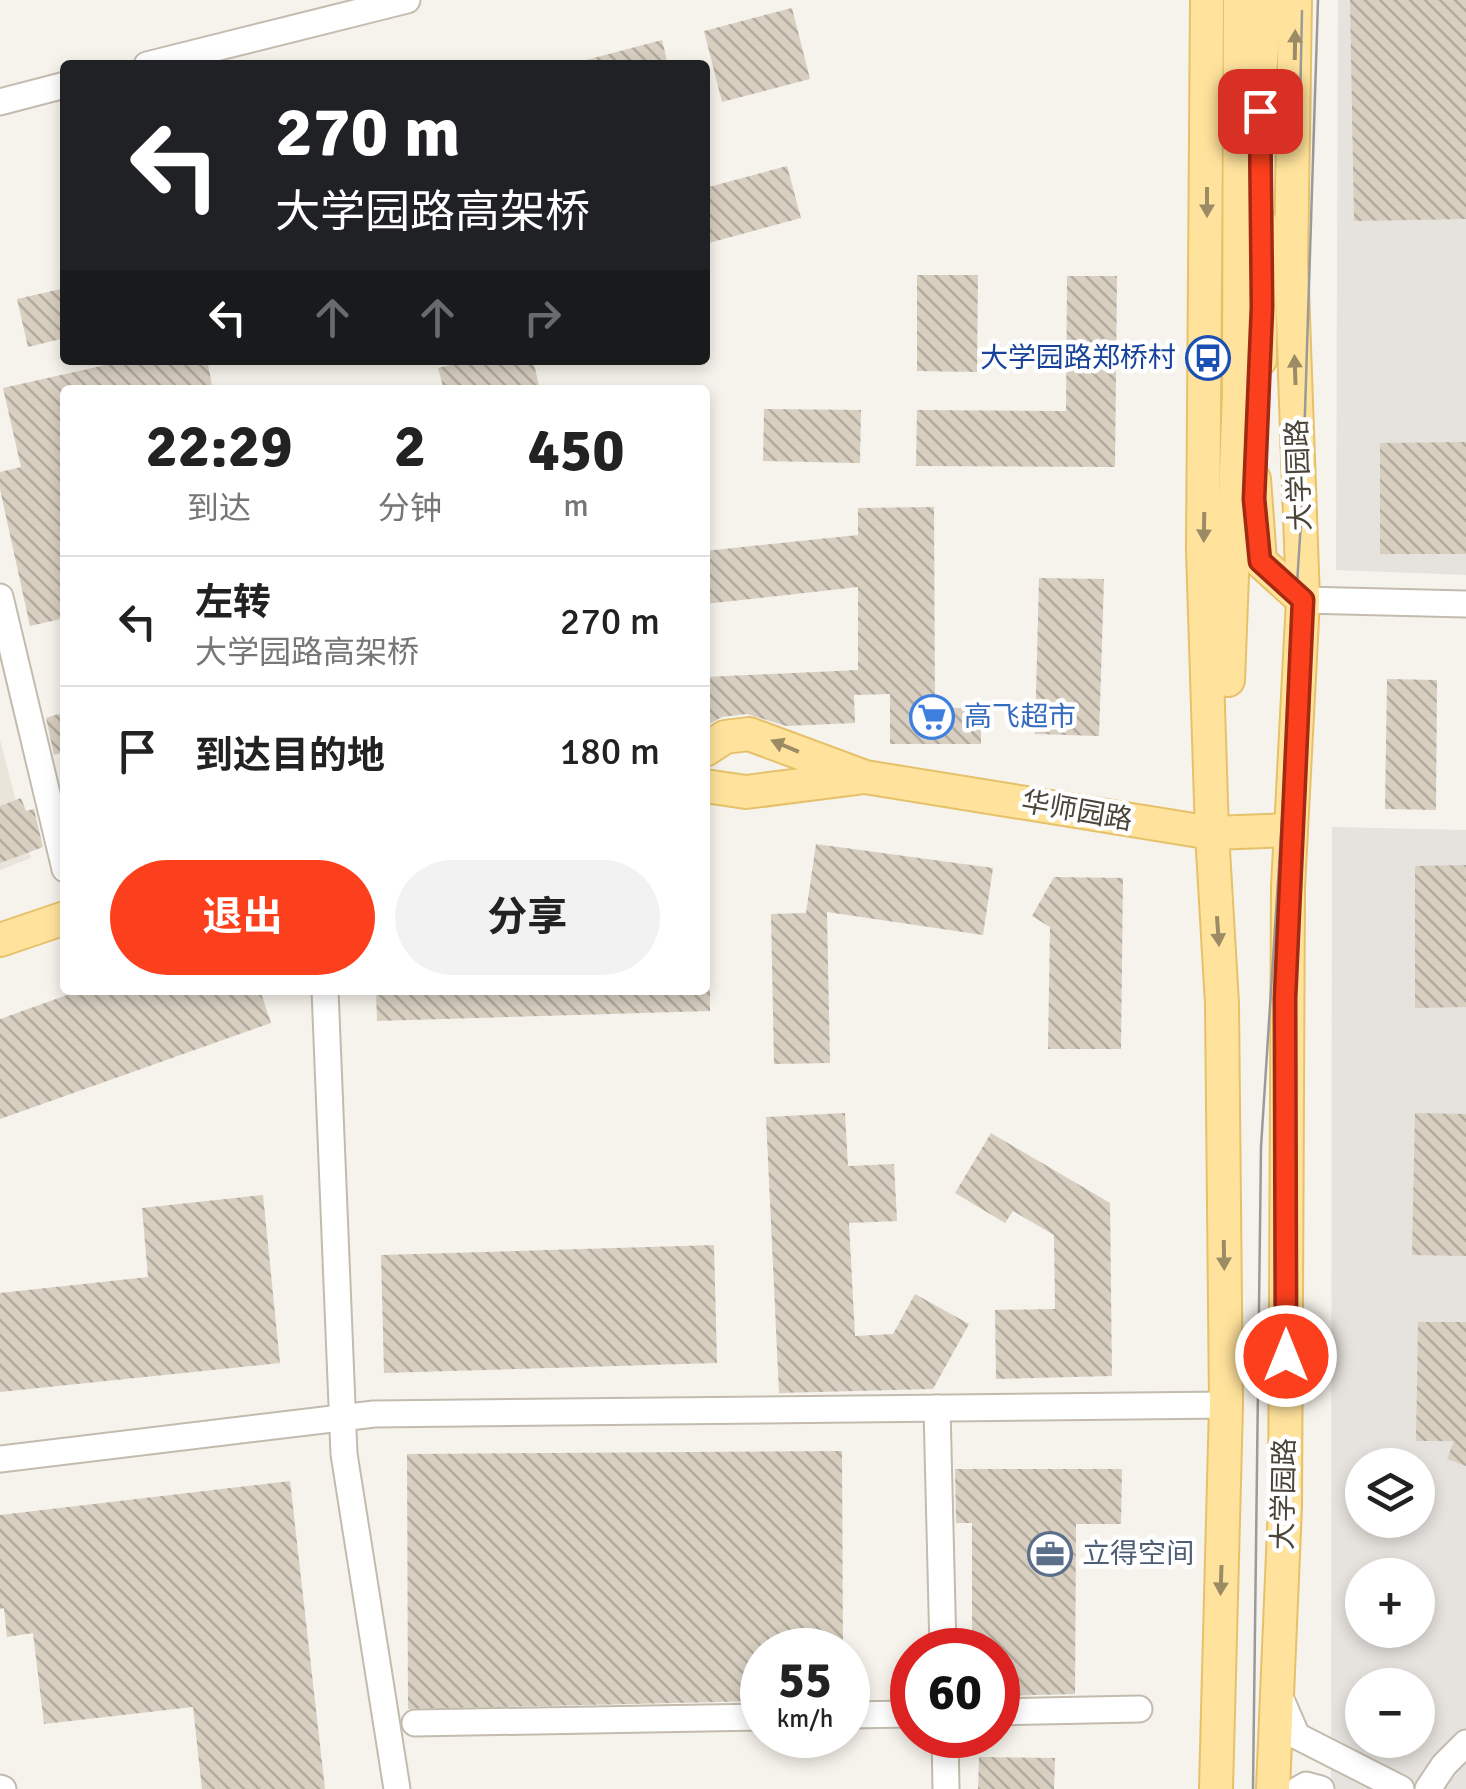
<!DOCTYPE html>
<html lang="zh">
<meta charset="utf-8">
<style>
:root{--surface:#fff;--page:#f2f2f2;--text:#222;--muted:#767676;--line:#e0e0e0;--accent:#fc3f1d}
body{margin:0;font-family:Signika,"Noto Sans SC",sans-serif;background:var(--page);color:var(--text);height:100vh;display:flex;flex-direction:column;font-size:38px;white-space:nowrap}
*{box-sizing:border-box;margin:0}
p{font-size:32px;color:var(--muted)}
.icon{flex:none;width:55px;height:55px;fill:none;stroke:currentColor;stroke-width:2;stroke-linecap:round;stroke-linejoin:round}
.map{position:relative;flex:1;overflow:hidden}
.sheet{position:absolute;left:60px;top:385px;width:650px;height:610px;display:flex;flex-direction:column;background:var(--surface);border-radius:10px;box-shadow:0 5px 15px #0003}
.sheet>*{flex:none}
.top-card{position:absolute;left:60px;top:60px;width:650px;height:305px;border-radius:10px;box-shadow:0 5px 15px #0003;background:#202124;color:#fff;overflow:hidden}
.controls{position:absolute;left:1345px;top:1448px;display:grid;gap:20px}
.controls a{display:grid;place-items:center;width:90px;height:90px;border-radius:50%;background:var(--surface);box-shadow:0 5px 15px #0003;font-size:50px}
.speed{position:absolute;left:740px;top:1628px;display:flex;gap:20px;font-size:50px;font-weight:700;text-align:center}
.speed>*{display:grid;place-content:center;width:130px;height:130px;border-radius:50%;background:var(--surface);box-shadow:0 5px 15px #0003;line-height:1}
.speed small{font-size:25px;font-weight:400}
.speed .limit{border:15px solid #d22;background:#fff;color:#111}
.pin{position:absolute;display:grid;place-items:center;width:85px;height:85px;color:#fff;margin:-42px;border-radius:20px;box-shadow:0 5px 15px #0006}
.me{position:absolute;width:110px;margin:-55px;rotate:0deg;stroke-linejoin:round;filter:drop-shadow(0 0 8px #0008)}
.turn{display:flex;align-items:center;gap:35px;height:210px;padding:0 50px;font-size:45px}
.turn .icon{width:130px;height:130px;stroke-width:2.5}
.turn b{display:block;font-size:70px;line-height:85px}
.lanes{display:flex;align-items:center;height:95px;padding:0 50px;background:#0003;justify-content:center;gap:50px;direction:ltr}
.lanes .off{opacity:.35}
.eta{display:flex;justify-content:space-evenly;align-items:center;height:170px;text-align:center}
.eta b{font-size:60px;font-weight:700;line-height:70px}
.button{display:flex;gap:20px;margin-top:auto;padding:20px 50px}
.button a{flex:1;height:115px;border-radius:60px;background:var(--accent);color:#fff;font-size:40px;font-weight:700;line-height:115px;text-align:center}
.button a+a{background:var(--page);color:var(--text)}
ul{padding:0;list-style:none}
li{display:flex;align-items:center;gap:30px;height:130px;padding:0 50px;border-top:2px solid var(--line)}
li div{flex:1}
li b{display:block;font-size:38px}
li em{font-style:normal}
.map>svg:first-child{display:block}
.residential{fill:#eae5da}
.industrial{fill:#e6e2dd;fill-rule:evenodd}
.building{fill:url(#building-back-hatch)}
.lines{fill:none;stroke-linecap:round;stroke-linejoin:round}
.minor-casing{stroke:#c2bbae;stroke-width:29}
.major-casing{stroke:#e6c16a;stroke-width:36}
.minor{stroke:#fff;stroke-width:25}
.major{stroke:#ffe39c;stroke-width:32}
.tram{stroke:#9a9a9a;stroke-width:2.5}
.oneway{fill:#9c8c66}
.route-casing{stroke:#a42913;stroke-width:25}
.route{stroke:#fc3f1d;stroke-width:18}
.labels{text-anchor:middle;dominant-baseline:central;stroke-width:9;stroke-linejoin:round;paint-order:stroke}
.transit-label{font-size:28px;fill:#164399;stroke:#fff;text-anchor:end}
.street-label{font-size:28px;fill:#4b4439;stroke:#fff}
.shop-label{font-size:28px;fill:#366cbe;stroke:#fff;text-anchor:start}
.service-label{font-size:28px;fill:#4e5e75;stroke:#fff;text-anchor:start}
</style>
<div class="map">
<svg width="1466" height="1789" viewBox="0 0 1466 1789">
<defs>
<pattern id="building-back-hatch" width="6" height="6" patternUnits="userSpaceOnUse" patternTransform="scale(2.5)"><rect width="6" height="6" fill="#d8cfc1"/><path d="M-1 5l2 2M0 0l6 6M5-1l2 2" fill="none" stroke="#b1aa9e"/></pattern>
</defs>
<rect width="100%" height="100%" fill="#f6f3ec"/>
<!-- residential -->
<path class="residential" d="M0,740L31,858L0,870Z"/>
<!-- industrial -->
<g class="industrial">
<path d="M1338,0H1466V575L1336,570Z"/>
<path d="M1332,827L1466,830V1789H1331ZM1362,1465H1418V1520H1362ZM1362,1575H1418V1630H1362ZM1362,1685H1418V1740H1362Z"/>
</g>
<!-- building -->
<g class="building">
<path d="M1350,0H1466V219L1354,221Z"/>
<path d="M792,8L810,79L722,102L704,31Z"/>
<path d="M662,40L668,65H586V60Z"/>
<path d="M787,166L801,218L705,244V188Z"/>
<path d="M917,275H978L977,372L917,371Z"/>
<path d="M1067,276H1117L1115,467L916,466L917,410L1066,411Z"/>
<path d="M65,288V338L28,347L17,299Z"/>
<path d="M128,360H207L213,390H65V618L30,626L0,489V472L21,467L3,388Z"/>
<path d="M472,360H533L540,390H444L438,368Z"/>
<path d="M764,409L861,410L860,463L763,461Z"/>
<path d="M1466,442V554H1380V443Z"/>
<path d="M934,507L935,708H981V744H890V694L854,695L855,723L786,726L747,714L722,717L705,726V677L858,670V587L705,604V551L858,535V508Z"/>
<path d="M1039,578L1104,579L1099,736L1035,734Z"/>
<path d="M1387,679L1437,680L1436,810L1385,809Z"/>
<path d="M65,712V752L54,755L46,718Z"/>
<path d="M21,798L26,811L34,809L43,847L0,863V806Z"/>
<path d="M816,844L993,868L983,935L827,912L830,1063L774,1064L771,914L806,913Z"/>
<path d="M1466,865V1007L1415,1008V866Z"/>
<path d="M1054,877L1123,878L1121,1049H1048L1050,927L1032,916Z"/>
<path d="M81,990H260L271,1023L0,1119V1019Z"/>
<path d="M376,990H710V1011L377,1021Z"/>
<path d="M845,1113L848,1166L894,1164L897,1221L849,1223L855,1336L893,1334L915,1294L969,1324L933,1389L779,1393L766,1117Z"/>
<path d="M1415,1113L1466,1114V1256L1412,1255Z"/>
<path d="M991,1133L1110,1203L1112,1376L996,1379L995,1310L1055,1309L1054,1235L1013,1211L1005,1223L955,1193Z"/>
<path d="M263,1195L280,1363L0,1392V1293L148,1277L142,1208Z"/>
<path d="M714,1245L717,1363L384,1373L381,1255Z"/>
<path d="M1418,1322H1466V1466L1447,1459L1454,1441H1416Z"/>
<path d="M842,1451L843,1650H762V1701L408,1709L407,1454Z"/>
<path d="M955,1469H1122L1121,1524H1076L1075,1694L998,1696V1650H972V1523H956Z"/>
<path d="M290,1481L325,1789H202L193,1707L44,1724L33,1633L7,1637L4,1608L0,1609V1515Z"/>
<path d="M979,1757L1055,1758L1054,1789H978Z"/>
</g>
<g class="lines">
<!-- minor casing -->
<g class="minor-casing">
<g id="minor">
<path d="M147,65L407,0"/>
<path d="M0,102L65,85"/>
<path d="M0,597L65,869"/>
<path d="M1303,600L1466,604"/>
<path d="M325,990L344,1454L397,1789"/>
<path d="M937,1408L943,1650"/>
<path d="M0,1459L374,1414L1226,1405"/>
<path d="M1280,1697L1297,1736L1401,1789"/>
<path d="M998,1712L1139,1709"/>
<path d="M848,1715L912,1714"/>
<path d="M415,1723L762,1717"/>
<path d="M945,1735L946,1789"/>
<path d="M0,1788L3,1789"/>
<path d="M1299,1789L1306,1785L1321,1789"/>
<path d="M1428,1789L1444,1765L1466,1743"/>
</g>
</g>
<!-- major casing -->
<g class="major-casing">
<g id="major">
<path d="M1207,0L1203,550L1212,833L1222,1004L1226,1405L1216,1789"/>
<path d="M1259,85L1266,0"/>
<path d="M1260,360L1261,224"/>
<path d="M1254,479L1260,561L1303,600"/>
<path d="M1228,680L1239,393L1240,0"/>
<path d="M705,750L725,737L749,734L865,777L1212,833L1290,830"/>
<path d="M705,786L746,792L865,777"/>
<path d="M0,940L65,918"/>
<path d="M1273,1789L1285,1507L1288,887L1303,600L1291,261L1295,0"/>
</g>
</g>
<!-- minor -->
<use href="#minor" class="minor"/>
<!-- major -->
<use href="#major" class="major"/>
<!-- tram -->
<g class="tram">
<path d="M1300,105L1302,11"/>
<path d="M1253,1789L1261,1147L1302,506L1318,0"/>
</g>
</g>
<!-- one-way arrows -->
<defs><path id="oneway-solid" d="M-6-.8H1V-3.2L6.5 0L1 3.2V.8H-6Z" transform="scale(2.5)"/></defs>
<g class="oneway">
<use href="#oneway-solid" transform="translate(1295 45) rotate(-89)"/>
<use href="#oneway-solid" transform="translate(1207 202) rotate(90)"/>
<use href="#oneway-solid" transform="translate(1295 370) rotate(-92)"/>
<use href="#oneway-solid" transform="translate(1204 527) rotate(91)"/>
<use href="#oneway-solid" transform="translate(785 746) rotate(-157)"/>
<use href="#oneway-solid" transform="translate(1218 931) rotate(86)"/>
<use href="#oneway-solid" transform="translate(1224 1255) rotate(89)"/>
<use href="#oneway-solid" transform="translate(1221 1580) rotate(92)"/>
</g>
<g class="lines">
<!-- route casing -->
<g class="route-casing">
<path id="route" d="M1260,111L1262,307L1254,499L1260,561L1303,600L1285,998L1286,1356"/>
</g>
<!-- route -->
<use href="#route" class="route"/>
</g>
<!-- icons -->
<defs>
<g id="bus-ring" transform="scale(2.25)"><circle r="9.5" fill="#fff" stroke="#1a4fb4" stroke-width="1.5"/><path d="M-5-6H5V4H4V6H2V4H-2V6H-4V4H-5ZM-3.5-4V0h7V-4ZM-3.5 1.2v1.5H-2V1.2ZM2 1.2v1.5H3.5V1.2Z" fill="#1a4fb4"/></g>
<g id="supermarket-ring" transform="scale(2.25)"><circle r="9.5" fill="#fff" stroke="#3f7fe0" stroke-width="1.5"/><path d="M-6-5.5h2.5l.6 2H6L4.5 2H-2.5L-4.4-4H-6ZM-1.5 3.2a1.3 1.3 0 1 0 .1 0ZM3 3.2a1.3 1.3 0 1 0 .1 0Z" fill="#3f7fe0"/></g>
<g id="office-ring" transform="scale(2.25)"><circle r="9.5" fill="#fff" stroke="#5c6f8a" stroke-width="1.5"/><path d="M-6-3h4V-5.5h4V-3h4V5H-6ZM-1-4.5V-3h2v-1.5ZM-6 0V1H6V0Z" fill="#5c6f8a"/></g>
</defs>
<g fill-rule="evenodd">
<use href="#bus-ring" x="1208" y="358"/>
<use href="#supermarket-ring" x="932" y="717"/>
<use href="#office-ring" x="1050" y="1554"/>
</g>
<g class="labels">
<!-- transit labels -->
<g class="transit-label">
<text x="1176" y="358">大学园路郑桥村</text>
</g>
<!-- street labels -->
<g class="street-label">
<text transform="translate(1299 475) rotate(-92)">大学园路</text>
<text transform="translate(1077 811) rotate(10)">华师园路</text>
<text transform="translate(1284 1494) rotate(-89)">大学园路</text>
</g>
<!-- shop labels -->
<g class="shop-label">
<text x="964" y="717">高飞超市</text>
</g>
<!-- service labels -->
<g class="service-label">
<text x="1082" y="1554">立得空间</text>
</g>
</g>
</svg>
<div class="controls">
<a><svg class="icon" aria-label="layers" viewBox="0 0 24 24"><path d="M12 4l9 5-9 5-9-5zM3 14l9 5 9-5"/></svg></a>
<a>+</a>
<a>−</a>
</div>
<div class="speed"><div>55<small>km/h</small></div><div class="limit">60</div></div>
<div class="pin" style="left:1260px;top:111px;background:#d93025"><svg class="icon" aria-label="arrive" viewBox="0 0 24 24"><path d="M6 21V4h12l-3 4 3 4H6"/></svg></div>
<svg class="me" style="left:1286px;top:1356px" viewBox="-20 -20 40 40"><circle r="17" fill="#fc3f1d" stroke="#fff" stroke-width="3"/><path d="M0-11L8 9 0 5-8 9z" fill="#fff"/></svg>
<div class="top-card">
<div class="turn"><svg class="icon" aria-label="left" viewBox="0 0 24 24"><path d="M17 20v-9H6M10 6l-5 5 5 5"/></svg><div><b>270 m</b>大学园路高架桥</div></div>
<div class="lanes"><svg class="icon" aria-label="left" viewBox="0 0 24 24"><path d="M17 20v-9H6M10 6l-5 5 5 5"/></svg><svg class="icon off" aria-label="ahead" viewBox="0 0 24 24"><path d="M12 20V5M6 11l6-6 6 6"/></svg><svg class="icon off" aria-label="ahead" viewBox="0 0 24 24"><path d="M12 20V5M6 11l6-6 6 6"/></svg><svg class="icon off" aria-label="right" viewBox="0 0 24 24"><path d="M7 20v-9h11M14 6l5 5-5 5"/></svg></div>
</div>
<section class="sheet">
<div class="eta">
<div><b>22:29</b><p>到达</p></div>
<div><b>2</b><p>分钟</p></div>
<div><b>450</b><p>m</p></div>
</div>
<ul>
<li><svg class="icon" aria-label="left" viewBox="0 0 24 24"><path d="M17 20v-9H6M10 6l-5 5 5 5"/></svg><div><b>左转</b><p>大学园路高架桥</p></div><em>270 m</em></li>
<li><svg class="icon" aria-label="arrive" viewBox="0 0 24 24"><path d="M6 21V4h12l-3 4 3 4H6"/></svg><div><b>到达目的地</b></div><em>180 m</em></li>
</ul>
<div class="button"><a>退出</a><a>分享</a></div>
</section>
</div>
